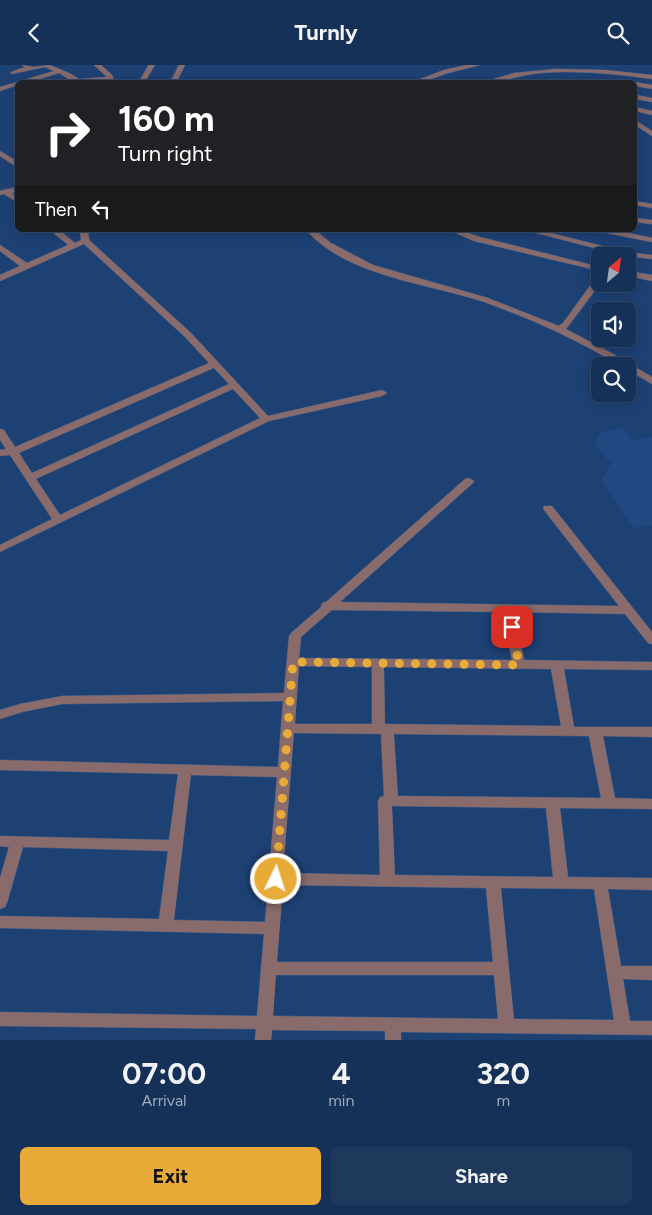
<!DOCTYPE html>
<style>
:root{--surface:#163157;--page:#1f395d;--text:#f1f3f6;--muted:#9ea9ba;--line:#354c6d;--accent:#e9ab38}
body{margin:0;font-family:Figtree,sans-serif;background:var(--page);color:var(--text);height:100vh;display:flex;flex-direction:column;font-size:19px;white-space:nowrap}
*{box-sizing:border-box;margin:0}
p{font-size:16px;color:var(--muted)}
.icon{flex:none;width:28px;height:28px;fill:none;stroke:currentColor;stroke-width:2;stroke-linecap:round;stroke-linejoin:round}
.map{position:relative;height:975px;overflow:hidden}
.drawer{display:flex;flex-direction:column;background:var(--surface);flex:1}
.drawer>*{flex:none}
.banner{position:absolute;left:15px;top:15px;width:622px;height:152px;border-radius:8px;box-shadow:0 2px 12px #0003,0 0 0 1px var(--line);background:#202124;color:#fff;overflow:hidden}
.needle{width:32px;rotate:29deg}
.fabs{position:absolute;left:591px;top:182px;display:grid;gap:10px}
.fabs a{display:grid;place-items:center;width:45px;height:45px;border-radius:8px;background:var(--surface);box-shadow:0 2px 12px #0003,0 0 0 1px var(--line);font-size:25px}
.pin{position:absolute;display:grid;place-items:center;width:42px;height:42px;color:#fff;margin:-21px;border-radius:10px;box-shadow:0 2px 8px #0006}
.me{position:absolute;width:55px;margin:-28px;rotate:4deg;stroke-linejoin:round;filter:drop-shadow(0 0 4px #0008)}
.turn{display:flex;align-items:center;gap:18px;height:105px;padding:0 20px;font-size:22px}
.turn .icon{width:65px;height:65px;stroke-width:2.5}
.turn b{display:block;font-size:35px;line-height:42px}
.then{display:flex;align-items:center;height:48px;padding:0 20px;background:#0003;gap:10px;font-size:19px}
.eta{display:flex;justify-content:space-evenly;align-items:center;height:85px;text-align:center}
.eta b{font-size:30px;font-weight:700;line-height:35px}
.cta{display:flex;gap:10px;margin-top:auto;padding:10px 20px}
.cta a{flex:1;height:58px;border-radius:8px;background:var(--accent);color:#111;font-size:20px;font-weight:700;line-height:58px;text-align:center}
.cta a+a{background:var(--page);color:var(--text)}
header{display:flex;justify-content:space-between;align-items:center;height:65px;padding:0 20px;background:var(--surface);font-size:22px;font-weight:700}
.map>svg:first-child{display:block}
.built{fill:#224882}
.lines{fill:none;stroke-linecap:round;stroke-linejoin:round}
.minor-casing{stroke:#405e8a;stroke-width:1}
.minor{fill:#896b6b;fill-rule:evenodd}
.route{stroke:#e9ab38;stroke-width:9;stroke-dasharray:0 16.2}
</style>
<header><svg class="icon" aria-label="back" viewBox="0 0 24 24"><path d="M15 5l-7 7 7 7"/></svg>Turnly<svg class="icon" aria-label="search" viewBox="0 0 24 24"><circle cx="10" cy="10" r="6"/><path d="M15 15l6 6"/></svg></header>
<div class="map">
<svg width="652" height="975" viewBox="0 0 652 975">
<rect width="100%" height="100%" fill="#1e4174"/>
<!-- built -->
<path class="built" d="M623,363L632,375L652,372V460L634,463L602,415L611,398L594,380L601,367Z"/>
<g class="lines">
<!-- minor casing -->
<g class="minor-casing">
<g id="minor">
<path d="M22,0L34,2L50,0L71,9L79,14L107,12L94,0H101L112,10L115,18L108,16L75,18L59,8L27,18H18V20L0,26V22L54,6L45,2L11,9V7L25,2Z"/>
<path d="M149,0H155L144,18H138Z"/>
<path d="M179,0H185L176,18H170Z"/>
<path d="M467,0H480L448,8L420,18H410L444,5Z"/>
<path d="M556,4L605,5L652,10V14C615,9 578,5 541,8C520,10 500,18 480,18L514,8Z"/>
<path d="M586,16H607L610,18H583Z"/>
<path d="M635,17L652,20V24L635,21V18H633Z"/>
<path d="M18,26V31L14,30V28Z"/>
<path d="M635,30L652,33V37L635,34Z"/>
<path d="M635,42L652,46V50L635,46Z"/>
<path d="M635,55L652,66V71L635,60Z"/>
<path d="M0,86L18,97V103L0,91Z"/>
<path d="M18,122V126L12,128L18,132V138L4,129L0,130V126Z"/>
<path d="M635,136L652,139V143L635,140Z"/>
<path d="M635,153L652,155V159L635,157Z"/>
<path d="M50,165H59L75,178L81,175L80,165H88L89,175L191,268L268,351L382,325L387,328L382,331L269,356L0,487V480L52,454L10,390L0,391V385L6,384L0,375V364L4,365L15,382L209,298L185,272L84,179L0,216V210L20,201L0,186V180L27,198L68,180ZM214,303L229,319L32,408L19,388ZM233,324L260,353L60,450L36,414Z"/>
<path d="M306,165H315L331,178L373,200L488,233L559,261L563,258L597,211L600,210V219L566,264L615,290L652,312V319L628,305V301H621C578,275 532,254 484,237C427,218 348,212 306,165Z"/>
<path d="M449,165H460L480,172L600,202V206L474,176Z"/>
<path d="M525,165H539L626,187L652,190V194L625,191Z"/>
<path d="M598,165H614L652,173V177L602,167Z"/>
<path d="M628,206L652,210V216L628,211Z"/>
<path d="M469,413L474,416L473,418L340,537L619,541L544,445L543,443L544,441H552L652,567V579L648,578L625,549L515,547L524,595L652,597V605L564,604L574,662H652V672L603,671L615,733L652,734V744L560,743L568,812L652,813V825L608,824L621,901H652V915L623,914L630,956H652V970L401,967V975H385V966L272,965L271,975H255L256,964L0,961V947L257,951L264,869L0,863V851L159,854L168,786L23,782L7,838L5,842L0,844V813L9,782L0,781V771L169,775L178,709L0,705V695L278,702L283,636L62,639L22,647L0,654V645L20,639L62,631L284,628L289,571L291,568L321,542L322,538L326,537L465,414ZM332,545L503,547L512,595L299,593L301,572ZM299,601L372,602V659H295ZM384,602L551,604L561,661L385,659ZM294,668L381,669L384,731L380,732L378,736L380,810L283,808ZM394,669L589,671L601,733L398,731ZM191,710L277,712L265,857L174,855ZM392,741L546,743L553,812L395,810ZM283,820L486,823L493,897H277ZM501,823L594,824L614,955L514,954ZM276,910H494L498,954L273,951Z"/>
</g>
</g>
<!-- minor -->
<use href="#minor" class="minor"/>
</g>
<g class="lines">
<!-- route -->
<path class="route" d="M276,814L293,597L519,600L512,562"/>
</g>
</svg>
<div class="fabs">
<a><svg class="needle" viewBox="-14 -14 28 28"><path d="M0-13l5 13h-10z" fill="#e53935"/><path d="M0 13l5-13h-10z" fill="#9ea9ba"/></svg></a>
<a><svg class="icon" aria-label="sound" viewBox="0 0 24 24"><path d="M4 9h4l5-4v14l-5-4H4zM17 9q2 3 0 6"/></svg></a>
<a><svg class="icon" aria-label="search" viewBox="0 0 24 24"><circle cx="10" cy="10" r="6"/><path d="M15 15l6 6"/></svg></a>
</div>
<div class="pin" style="left:512px;top:562px;background:#d93025"><svg class="icon" aria-label="arrive" viewBox="0 0 24 24"><path d="M6 21V4h12l-3 4 3 4H6"/></svg></div>
<svg class="me" style="left:276px;top:814px" viewBox="-20 -20 40 40"><circle r="17" fill="#e9ab38" stroke="#fff" stroke-width="3"/><path d="M0-11L8 9 0 5-8 9z" fill="#fff"/></svg>
<div class="banner">
<div class="turn"><svg class="icon" aria-label="right" viewBox="0 0 24 24"><path d="M7 20v-9h11M14 6l5 5-5 5"/></svg><div><b>160 m</b>Turn right</div></div>
<div class="then">Then<svg class="icon" aria-label="left" viewBox="0 0 24 24"><path d="M17 20v-9H6M10 6l-5 5 5 5"/></svg></div>
</div>
</div>
<section class="drawer">
<div class="eta">
<div><b>07:00</b><p>Arrival</p></div>
<div><b>4</b><p>min</p></div>
<div><b>320</b><p>m</p></div>
</div>
<div class="cta"><a>Exit</a><a>Share</a></div>
</section>
